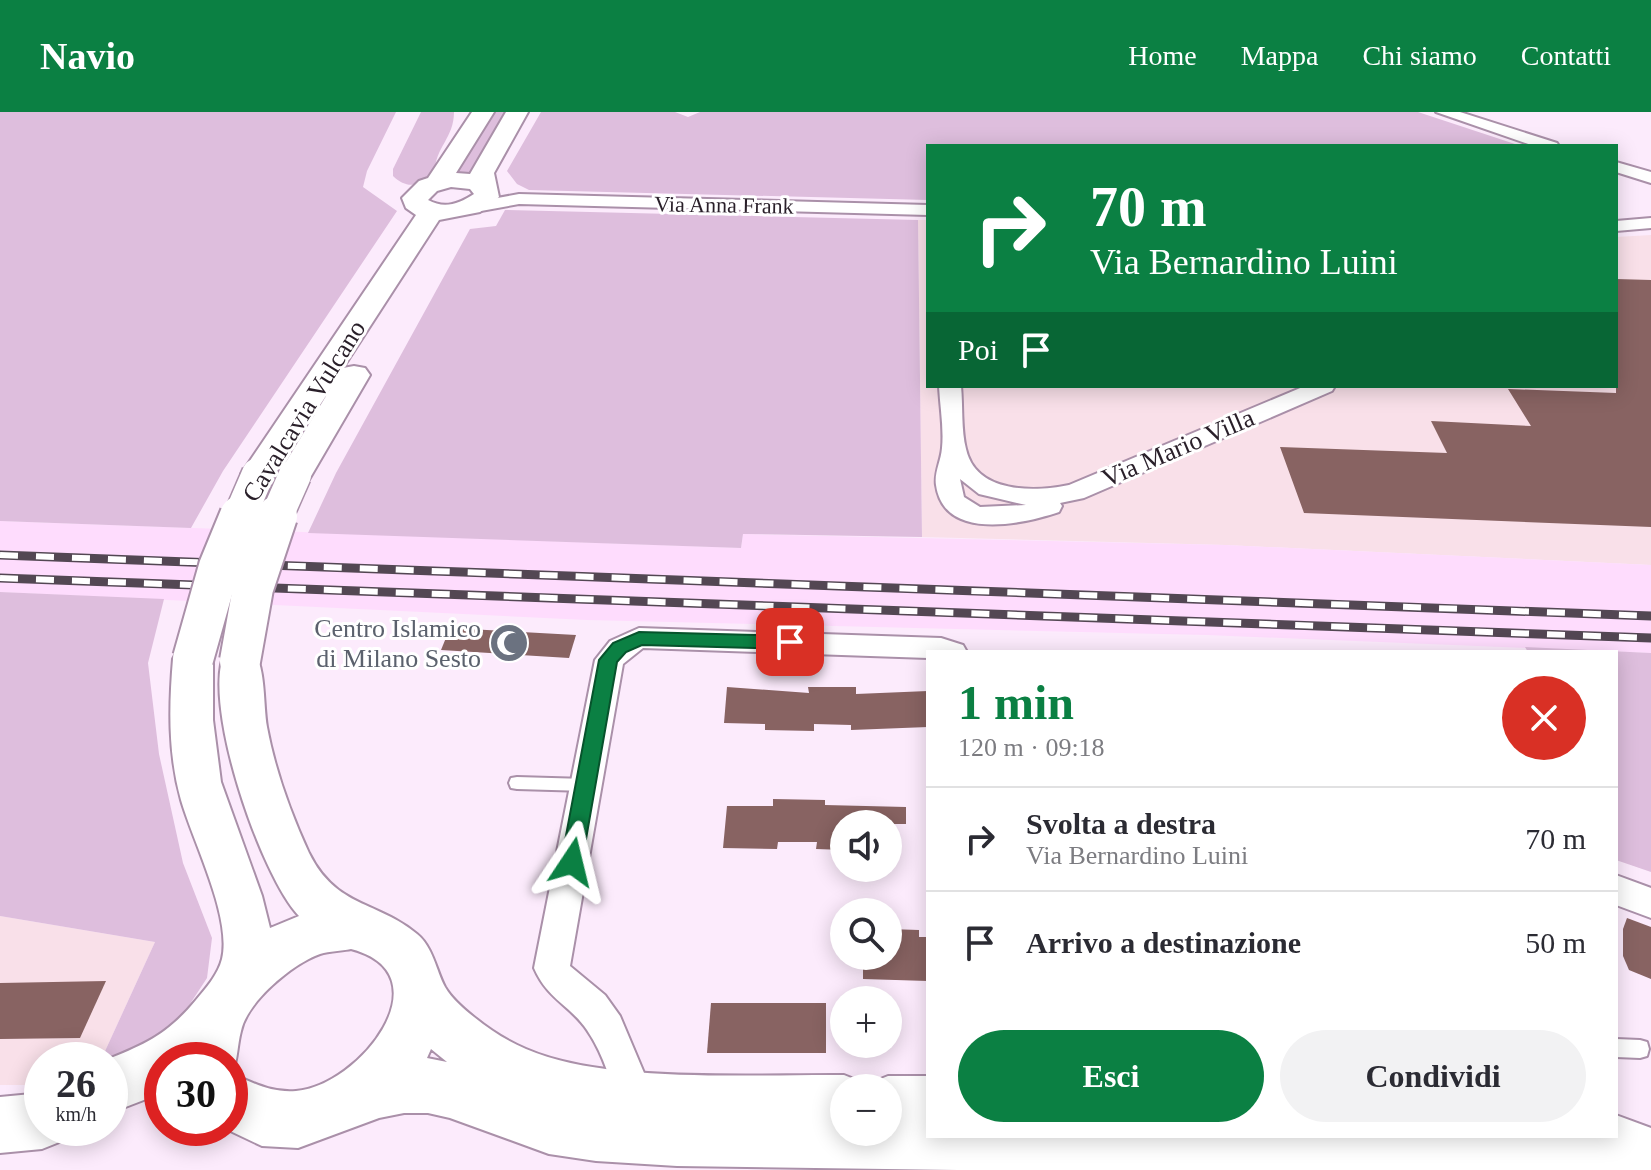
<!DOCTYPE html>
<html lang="it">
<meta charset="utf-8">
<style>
:root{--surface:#fff;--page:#f2f2f3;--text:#2b2b33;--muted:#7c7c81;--line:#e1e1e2;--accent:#0b8043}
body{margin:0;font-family:"Times New Roman",serif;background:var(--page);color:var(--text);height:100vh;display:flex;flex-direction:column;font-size:30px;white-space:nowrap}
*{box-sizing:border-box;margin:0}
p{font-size:26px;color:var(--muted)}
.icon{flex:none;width:44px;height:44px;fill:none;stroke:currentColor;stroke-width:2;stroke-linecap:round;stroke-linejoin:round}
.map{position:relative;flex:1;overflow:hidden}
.details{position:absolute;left:926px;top:538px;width:692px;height:488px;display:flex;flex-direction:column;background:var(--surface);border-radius:0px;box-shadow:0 4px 20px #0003}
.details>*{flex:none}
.banner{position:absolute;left:926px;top:32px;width:692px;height:244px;border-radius:0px;box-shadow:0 4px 20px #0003;background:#0b8043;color:#fff;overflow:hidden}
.buttons{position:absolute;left:830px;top:698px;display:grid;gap:16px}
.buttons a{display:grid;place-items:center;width:72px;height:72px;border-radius:50%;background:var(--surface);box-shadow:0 4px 20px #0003;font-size:40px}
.speed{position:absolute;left:24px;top:930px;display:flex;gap:16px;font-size:40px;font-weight:700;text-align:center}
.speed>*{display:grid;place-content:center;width:104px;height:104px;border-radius:50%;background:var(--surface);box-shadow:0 4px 20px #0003;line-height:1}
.speed small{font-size:20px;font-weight:400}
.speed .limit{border:12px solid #d22;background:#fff;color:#111}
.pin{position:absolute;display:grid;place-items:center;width:68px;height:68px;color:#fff;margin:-34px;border-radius:16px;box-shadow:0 4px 12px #0006}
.me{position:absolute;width:88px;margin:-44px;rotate:10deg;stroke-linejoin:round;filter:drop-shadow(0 0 6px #0008)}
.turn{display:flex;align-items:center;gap:28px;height:168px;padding:0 32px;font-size:36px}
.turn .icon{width:104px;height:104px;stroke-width:2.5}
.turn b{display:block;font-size:56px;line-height:68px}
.then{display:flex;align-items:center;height:76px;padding:0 32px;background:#0003;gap:16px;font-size:30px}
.round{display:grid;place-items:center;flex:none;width:84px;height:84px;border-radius:42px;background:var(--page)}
.headline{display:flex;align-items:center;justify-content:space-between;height:136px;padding:0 32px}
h1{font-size:48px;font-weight:700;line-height:60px;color:var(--accent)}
.cta{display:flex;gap:16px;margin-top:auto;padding:16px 32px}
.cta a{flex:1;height:92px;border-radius:48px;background:var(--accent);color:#fff;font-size:32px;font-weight:700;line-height:92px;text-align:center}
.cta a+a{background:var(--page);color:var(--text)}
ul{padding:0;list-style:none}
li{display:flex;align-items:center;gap:24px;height:104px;padding:0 32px;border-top:2px solid var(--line)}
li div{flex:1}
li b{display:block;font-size:30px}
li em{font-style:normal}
header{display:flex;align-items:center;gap:48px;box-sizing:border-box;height:112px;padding:0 40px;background:var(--accent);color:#fff}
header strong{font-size:38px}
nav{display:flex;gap:44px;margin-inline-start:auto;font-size:28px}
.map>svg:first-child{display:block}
.industrial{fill:#f9e0e9}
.built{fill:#fedcfd}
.green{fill:#debedd}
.building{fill:#886362}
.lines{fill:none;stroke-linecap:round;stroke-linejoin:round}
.lane-casing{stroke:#aa90a9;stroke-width:4}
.street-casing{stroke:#aa90a9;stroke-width:4}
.secondary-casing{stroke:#aa90a9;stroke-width:4}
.lane{fill:#fff;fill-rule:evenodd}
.street{fill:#fff;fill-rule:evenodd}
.secondary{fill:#fff;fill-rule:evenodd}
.rail-casing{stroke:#534753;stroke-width:9}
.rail{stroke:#fff;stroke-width:6;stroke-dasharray:18;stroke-linecap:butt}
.secondary-bridge-far1-casing{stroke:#aa90a9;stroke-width:35;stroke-linecap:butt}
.secondary-bridge-casing{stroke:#aa90a9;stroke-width:44;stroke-linecap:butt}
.secondary-bridge-far1{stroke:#fff;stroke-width:32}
.secondary-bridge{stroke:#fff;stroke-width:40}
.route{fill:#0b8043;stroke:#07532c;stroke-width:2}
.labels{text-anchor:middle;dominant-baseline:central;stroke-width:6;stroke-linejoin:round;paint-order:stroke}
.far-street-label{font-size:22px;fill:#291f29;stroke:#fff}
.street-label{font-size:26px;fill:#291f29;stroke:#fff}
.worship-label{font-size:26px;fill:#5b616d;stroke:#fff;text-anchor:end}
</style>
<header>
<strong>Navio</strong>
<nav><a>Home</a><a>Mappa</a><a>Chi siamo</a><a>Contatti</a></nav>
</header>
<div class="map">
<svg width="1651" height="1058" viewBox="0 0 1651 1058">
<rect width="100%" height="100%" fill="#fcebfc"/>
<!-- industrial -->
<g class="industrial">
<path d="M918,108H928V274H1616V125L1651,123V453L1226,433L922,425Z"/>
<path d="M0,804L155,830L101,948H42V969L29,973H0Z"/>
</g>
<!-- built -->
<path class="built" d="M0,409L741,436L743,422L1226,433L1651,453V541L1206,523L587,508L0,480Z"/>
<!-- green -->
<g class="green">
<path d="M0,0H396L367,59L363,75L397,99L223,359L191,416L0,409Z"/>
<path d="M421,0H454C454,26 435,36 435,59C421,73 409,79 393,64V57Z"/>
<path d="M491,0H512L472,66H449Z"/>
<path d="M541,0H675L688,5L700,0H1418L1521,34H928V88L529,78L517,72L507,59Z"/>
<path d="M505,98L918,108L922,425L743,422L741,436L308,421L336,361L470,117L496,114Z"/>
<path d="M0,480L164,487L148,551L159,642L183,751L212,826L207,866L169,924L108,948H101L155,830L0,804Z"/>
<path d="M1525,535L1651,541V760L1616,748V540H1528Z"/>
</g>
<!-- building -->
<g class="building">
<path d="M1616,167L1651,168V415L1304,401L1280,335L1447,341L1431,309L1531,314L1508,277L1616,281Z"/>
<path d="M450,516L576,523L569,546L441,538Z"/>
<path d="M727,575L809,581L808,575H856V582L928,579V615L851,618V613L814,612V619L765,618V612L724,611Z"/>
<path d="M773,687L825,688V693L906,695V712H844V738L816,737L817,730H778L777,737L723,736L727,694H773Z"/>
<path d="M1627,806L1651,815V867L1629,858L1623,844V817Z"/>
<path d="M888,817L919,818V825H928V869L863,867V844H888Z"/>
<path d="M106,869L80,926L0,927V871Z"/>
<path d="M711,891H826V941H707Z"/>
</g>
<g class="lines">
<!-- lane casing -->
<g class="lane-casing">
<g id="lane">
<path d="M517,665L586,667L592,668L594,673L592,678L586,679L517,677L511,676L509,671L511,666Z"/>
<path d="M1616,927L1640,928L1647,930L1649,937L1647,944L1640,946L1616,945Z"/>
</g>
</g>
<!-- street casing -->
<g class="street-casing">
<g id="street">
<path d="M1436,0H1460L1557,31L1559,34H1534Z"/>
<path d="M1616,50L1651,60V71L1616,60Z"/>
<path d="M519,82L928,93V103L519,92L470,101L461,96L470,91Z"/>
<path d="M1651,106V116L1616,119V109Z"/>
<path d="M939,274H961C963,294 961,318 966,337C976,382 1035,380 1069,373L1305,274H1335L1332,279L1084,386L1060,391L1062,394L1059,400C1023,412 944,430 936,373C934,361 941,349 942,336C944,316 940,295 939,274ZM960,367L979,382L1026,393L980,395L964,385Z"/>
<path d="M639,516L941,526L963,533L967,540H928V546L643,536L623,552L570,854L605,883L620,904L655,987L650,1001L636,1006L622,1001C611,973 605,944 587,918C569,892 548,888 534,856L595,548L610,529Z"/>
<path d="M1616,763L1651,776V806L1616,793Z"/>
</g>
</g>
<!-- secondary casing -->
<g class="secondary-casing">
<g id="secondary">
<path d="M472,0H494L456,61L470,62L506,0H528L494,61L499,85L480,100L439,108L343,256L354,254L365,256L370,263L307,371L295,374L283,371L278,363L331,276L270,370L258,373L246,370L241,362L416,103L406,96L402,86L419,69L428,66ZM451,75L470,77L474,82C459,92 444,97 428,88L437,79Z"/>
<path d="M193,532L207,536L213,547V608L221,670L262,784L270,816L299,804C261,765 199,586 226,538L240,534L254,538C266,560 263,591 267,615C275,658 291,702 309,741C336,796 378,789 417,822C433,835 436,858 445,875C452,887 464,897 474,905C490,918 507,929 526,937C606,972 754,962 844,963L864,971L866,976H844V1020H888V976H867L868,972L888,964H928V1024H1616V1003L1651,1016V1058H957L677,1054L596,1049L549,1042L450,1006L428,1001H404L379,1006L298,1036L262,1034L224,1016H230V948H162V981L110,1001V948H106C146,932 168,922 196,888C205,877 218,863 222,847C232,805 193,730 181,688C168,642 169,594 173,547L179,536ZM351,837C447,862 360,974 296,979C271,981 254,971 232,962C238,947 237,934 241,919C247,890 292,852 320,842C330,839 341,839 351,837ZM431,937L447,950L427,946Z"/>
<path d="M42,981V1016H67L62,1029L42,1037L0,1041V985Z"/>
</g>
</g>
<!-- lane -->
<use href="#lane" class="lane"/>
<!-- street -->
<use href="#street" class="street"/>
<!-- secondary -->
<use href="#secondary" class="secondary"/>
<!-- rail casing -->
<g class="rail-casing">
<g id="rail">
<path d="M0,443L1651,504"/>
<path d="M0,466L1651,526"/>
</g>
</g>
<!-- rail -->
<use href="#rail" class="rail"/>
<!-- secondary-bridge-far1 casing -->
<g class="secondary-bridge-far1-casing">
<g id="secondary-bridge-far1">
<path d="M239,406L258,362"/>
<path d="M276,406L295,363"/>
</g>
</g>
<!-- secondary-bridge casing -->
<g class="secondary-bridge-casing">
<g id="secondary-bridge">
<path d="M193,547L219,455L240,404"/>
<path d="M240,549L253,476L277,404"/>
</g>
</g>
<!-- secondary-bridge-far1 -->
<use href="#secondary-bridge-far1" class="secondary-bridge-far1"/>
<!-- secondary-bridge -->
<use href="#secondary-bridge" class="secondary-bridge"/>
</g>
<!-- route -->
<path class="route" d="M639,520L790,524L799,530L790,537L642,533L626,540L617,550L582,750L579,756L572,759L564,756L561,750L599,548L613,531Z"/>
<!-- icons -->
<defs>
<g id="mosque-disc" transform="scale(2)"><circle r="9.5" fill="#6b7280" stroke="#fff"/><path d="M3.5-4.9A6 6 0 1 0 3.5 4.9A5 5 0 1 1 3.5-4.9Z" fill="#fff"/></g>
</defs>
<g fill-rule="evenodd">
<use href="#mosque-disc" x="509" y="531"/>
</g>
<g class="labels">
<!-- far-street labels -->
<g class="far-street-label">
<text transform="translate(724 93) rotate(1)">Via Anna Frank</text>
</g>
<!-- street labels -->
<g class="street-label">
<text transform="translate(304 299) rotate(-58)">Cavalcavia Vulcano</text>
<text transform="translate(1178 336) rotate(-23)">Via Mario Villa</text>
</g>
<!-- worship labels -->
<g class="worship-label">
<text x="481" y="516">Centro Islamico<tspan x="481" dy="30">di Milano Sesto</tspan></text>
</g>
</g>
</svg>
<div class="buttons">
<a><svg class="icon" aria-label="sound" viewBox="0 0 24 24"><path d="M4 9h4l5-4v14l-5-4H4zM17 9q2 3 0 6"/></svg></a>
<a><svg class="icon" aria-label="search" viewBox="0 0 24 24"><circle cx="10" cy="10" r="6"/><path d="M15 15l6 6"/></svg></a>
<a>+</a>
<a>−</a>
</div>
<div class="speed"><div>26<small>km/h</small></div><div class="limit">30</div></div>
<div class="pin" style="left:790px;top:530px;background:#d93025"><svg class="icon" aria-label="arrive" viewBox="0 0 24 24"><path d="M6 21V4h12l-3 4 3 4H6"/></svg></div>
<svg class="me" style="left:572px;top:750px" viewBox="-20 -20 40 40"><path d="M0-17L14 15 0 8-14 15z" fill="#0b8043" stroke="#fff" stroke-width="4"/></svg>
<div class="banner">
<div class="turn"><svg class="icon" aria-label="right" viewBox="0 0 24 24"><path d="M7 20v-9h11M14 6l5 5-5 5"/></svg><div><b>70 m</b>Via Bernardino Luini</div></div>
<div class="then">Poi<svg class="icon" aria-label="arrive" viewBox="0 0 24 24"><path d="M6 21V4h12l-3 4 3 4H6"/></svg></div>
</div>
<section class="details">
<div class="headline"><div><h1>1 min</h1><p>120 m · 09:18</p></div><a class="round" style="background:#d93025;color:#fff"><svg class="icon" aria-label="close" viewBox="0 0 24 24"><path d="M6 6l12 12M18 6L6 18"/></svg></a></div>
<ul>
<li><svg class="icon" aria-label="right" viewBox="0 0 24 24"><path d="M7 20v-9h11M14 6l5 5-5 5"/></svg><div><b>Svolta a destra</b><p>Via Bernardino Luini</p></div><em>70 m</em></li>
<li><svg class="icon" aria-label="arrive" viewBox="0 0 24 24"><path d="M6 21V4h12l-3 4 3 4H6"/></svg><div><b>Arrivo a destinazione</b></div><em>50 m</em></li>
</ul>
<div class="cta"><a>Esci</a><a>Condividi</a></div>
</section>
</div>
